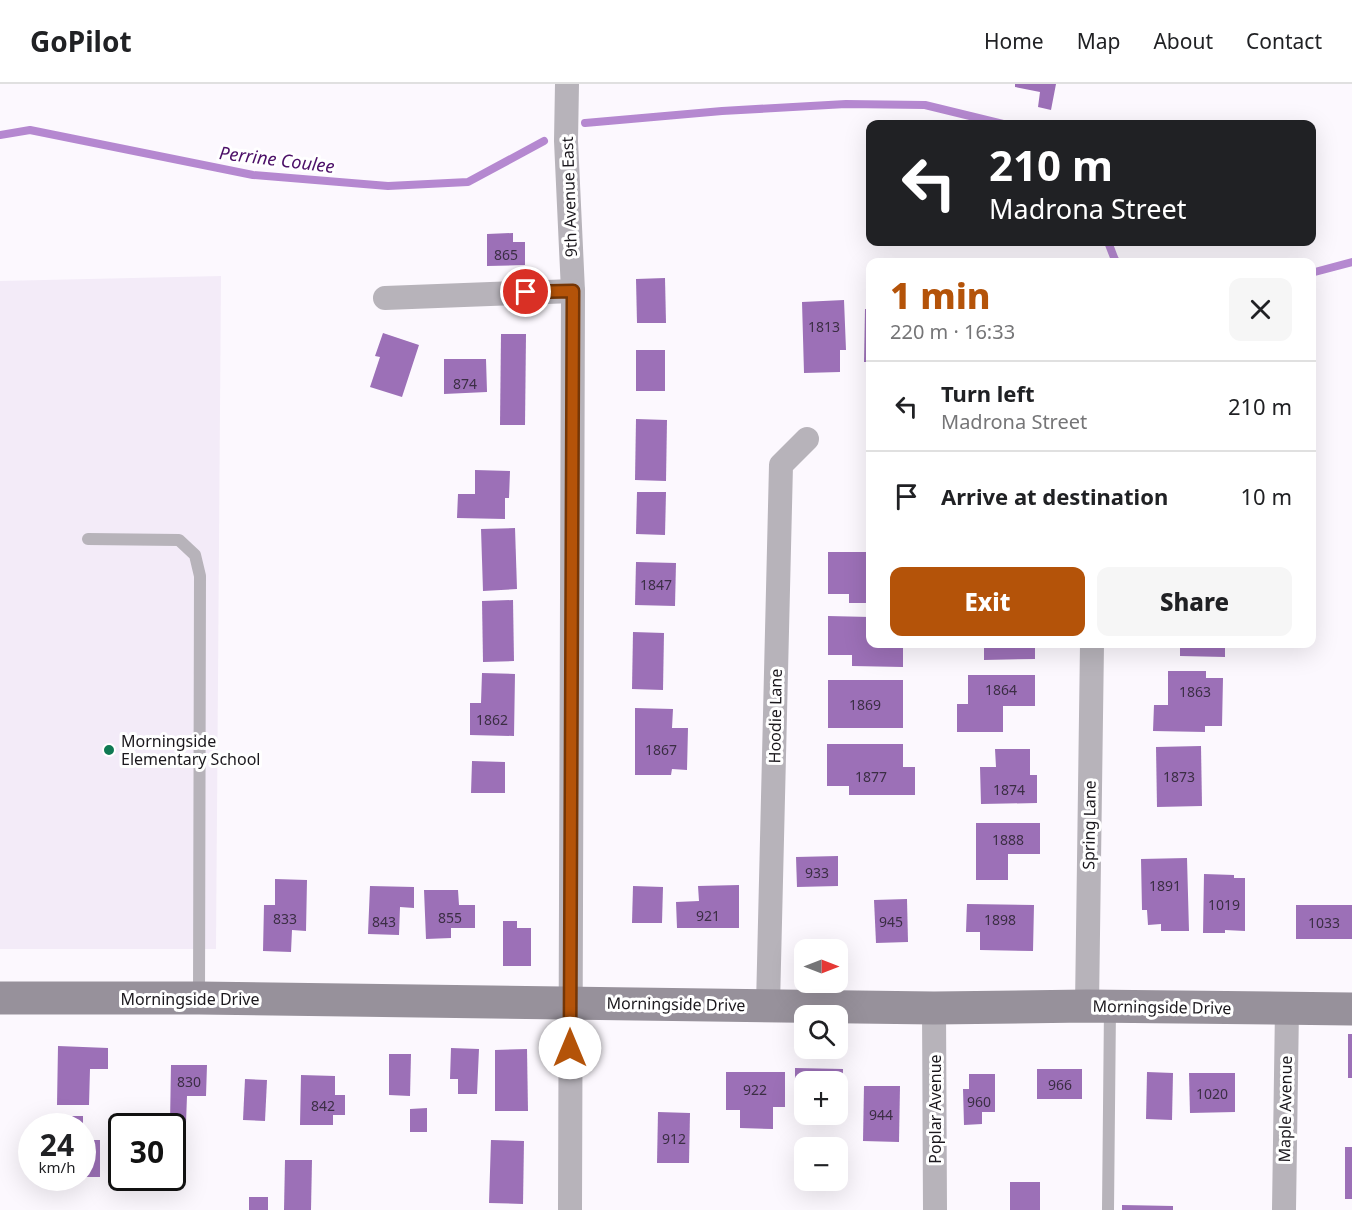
<!DOCTYPE html>
<meta charset="utf-8">
<style>
:root{--surface:#fff;--page:#f6f6f6;--text:#202124;--muted:#757577;--line:#e0e0e0;--accent:#b45309}
body{margin:0;font-family:"Noto Sans",sans-serif;background:var(--page);color:var(--text);height:100vh;display:flex;flex-direction:column;font-size:22px;white-space:nowrap}
*{box-sizing:border-box;margin:0}
p{font-size:20px;color:var(--muted)}
.icon{flex:none;width:33px;height:33px;fill:none;stroke:currentColor;stroke-width:2;stroke-linecap:round;stroke-linejoin:round}
.map{position:relative;flex:1;overflow:hidden}
.side{position:absolute;left:866px;top:174px;width:450px;height:390px;display:flex;flex-direction:column;background:var(--surface);border-radius:12px;box-shadow:0 6px 24px #0002}
.side>*{flex:none}
.guide{position:absolute;left:866px;top:36px;width:450px;height:126px;border-radius:12px;box-shadow:0 6px 24px #0002;background:#202124;color:#fff;overflow:hidden}
.needle{width:39px;rotate:90deg}
.fabs{position:absolute;left:794px;top:855px;display:grid;gap:12px}
.fabs a{display:grid;place-items:center;width:54px;height:54px;border-radius:12px;background:var(--surface);box-shadow:0 6px 24px #0002;font-size:30px}
.speed{position:absolute;left:18px;top:1029px;display:flex;gap:12px;font-size:30px;font-weight:700;text-align:center}
.speed>*{display:grid;place-content:center;width:78px;height:78px;border-radius:50%;background:var(--surface);box-shadow:0 6px 24px #0002;line-height:1}
.speed small{font-size:15px;font-weight:400}
.speed .limit{border:3px solid #111;border-radius:9px;background:#fff;color:#111}
.pin{position:absolute;display:grid;place-items:center;width:51px;height:51px;color:#fff;margin:-26px;border:3px solid #fff;border-radius:50%;box-shadow:0 2px 6px #0007}
.me{position:absolute;width:66px;margin:-33px;rotate:0deg;stroke-linejoin:round;filter:drop-shadow(0 0 4px #0008)}
.turn{display:flex;align-items:center;gap:21px;height:126px;padding:0 24px;font-size:27px}
.turn .icon{width:78px;height:78px;stroke-width:2.5}
.turn b{display:block;font-size:42px;line-height:51px}
.round{display:grid;place-items:center;flex:none;width:63px;height:63px;border-radius:12px;background:var(--page)}
.headline{display:flex;align-items:center;justify-content:space-between;height:102px;padding:0 24px}
h1{font-size:36px;font-weight:800;line-height:45px;color:var(--accent)}
.button{display:flex;gap:12px;margin-top:auto;padding:12px 24px}
.button a{flex:1;height:69px;border-radius:12px;background:var(--accent);color:#fff;font-size:24px;font-weight:800;line-height:69px;text-align:center}
.button a+a{background:var(--page);color:var(--text)}
ul{padding:0;list-style:none}
li{display:flex;align-items:center;gap:18px;height:90px;padding:0 24px;border-top:2px solid var(--line)}
li div{flex:1}
li b{display:block;font-size:22px}
li em{font-style:normal}
header{display:flex;align-items:center;gap:36px;box-sizing:border-box;height:84px;padding:0 30px;background:var(--surface);border-bottom:2px solid var(--line)}
header strong{font-size:28px}
nav{display:flex;gap:33px;margin-inline-start:auto;font-size:21px}
.map>svg:first-child{display:block}
.built{fill:#f3ebf8}
.lines{fill:none;stroke-linecap:round;stroke-linejoin:round}
.stream{stroke:#b588d0;stroke-width:8}
.building{fill:#9c70b7}
.lane{stroke:#b7b3ba;stroke-width:12}
.street{stroke:#b7b3ba;stroke-width:24}
.secondary{stroke:#97919b;stroke-width:33}
.route-casing{stroke:#753606;stroke-width:15}
.route{stroke:#b45309;stroke-width:10}
.poi-dot{fill:#0f7953;stroke:#fff;stroke-width:2}
.labels{text-anchor:middle;dominant-baseline:central;stroke-width:6;stroke-linejoin:round;paint-order:stroke}
.number-label{font-size:14px;fill:#3b2e44}
.street-label{font-size:16px;fill:#1b181d;stroke:#fff}
.poi-label{font-size:16px;fill:#1b181d;stroke:#fff;text-anchor:start}
.water-label{font-size:18px;font-style:italic;fill:#4c1068;stroke:#fff}
</style>
<header>
<strong>GoPilot</strong>
<nav><a>Home</a><a>Map</a><a>About</a><a>Contact</a></nav>
</header>
<div class="map">
<svg width="1352" height="1126" viewBox="0 0 1352 1126">
<rect width="100%" height="100%" fill="#fcf8fe"/>
<!-- built -->
<path class="built" d="M221,192L216,865H0V197Z"/>
<g class="lines">
<!-- stream -->
<g class="stream">
<path d="M585,39L722,27L846,20L925,21L1003,40"/>
<path d="M0,51L30,46L253,91L388,102L468,98L544,57"/>
<path d="M1108,158L1115,176L1118,178"/>
<path d="M1311,189L1352,178"/>
</g>
</g>
<!-- building -->
<g class="building">
<path d="M1015,0H1056L1051,26L1038,23L1040,8L1015,3Z"/>
<path d="M513,149V158H525V181L487,182V150Z"/>
<path d="M665,194L666,239H637L636,195Z"/>
<path d="M844,216L846,266H840V288L804,289L802,218Z"/>
<path d="M865,225H870V278H864Z"/>
<path d="M383,249L419,261L402,313L370,303L380,273L375,272Z"/>
<path d="M501,250H526L525,341H500Z"/>
<rect x="636" y="266" width="29" height="41"/>
<path d="M444,275H486L487,308L444,310Z"/>
<path d="M636,335L667,336L666,397L635,396Z"/>
<path d="M475,386L510,387L509,414H505V435L457,434L458,410H475Z"/>
<path d="M637,408H666L665,451L636,450Z"/>
<path d="M515,444L517,505L483,507L481,445Z"/>
<path d="M828,468H870V519H849V510H828Z"/>
<path d="M636,478L676,479L675,522L635,521Z"/>
<path d="M513,516L514,577L483,578L482,517Z"/>
<path d="M828,532L870,533V560H903V583L852,582V571H828Z"/>
<path d="M633,548L664,549L663,606L632,605Z"/>
<path d="M984,560H1035V575L984,576Z"/>
<path d="M1180,560H1225V573L1180,572Z"/>
<path d="M1168,587H1206V594H1223L1222,642H1205V648L1153,647L1154,621H1168Z"/>
<path d="M482,589L515,590L514,652L470,651V619H481Z"/>
<path d="M968,591H1035V622H1003V648H957V620H968Z"/>
<rect x="828" y="596" width="75" height="48"/>
<path d="M635,624L673,625L672,644H688L687,686L672,685L671,691H635Z"/>
<path d="M827,660H903V683H915V711H849V702H827Z"/>
<path d="M1201,662L1202,722L1157,723L1156,663Z"/>
<path d="M995,665H1030V691H1037V719L981,720L980,683H996Z"/>
<path d="M472,677L505,678V709H471Z"/>
<path d="M976,739H1040V770H1008V796H976Z"/>
<path d="M838,772V802L797,803L796,773Z"/>
<path d="M1187,774L1189,847H1161V840L1148,841L1147,826H1142L1141,775Z"/>
<path d="M1204,790L1234,791V794H1245V847L1225,846V849H1203Z"/>
<path d="M275,795L307,796L306,847L292,846L291,868L263,867L264,821H275Z"/>
<path d="M739,801V844H677L676,818L699,817L698,802Z"/>
<path d="M370,802L414,803V824L400,823L399,851L368,850Z"/>
<path d="M633,802L663,803L662,839H632Z"/>
<path d="M424,806H458L459,821H475V844H451V854L426,855Z"/>
<path d="M907,815L908,858L876,859L874,816Z"/>
<path d="M967,820L1034,821L1033,867L980,866V848H966Z"/>
<rect x="1296" y="821" width="56" height="34"/>
<path d="M503,837H517V844H531V882H503Z"/>
<rect x="1348" y="950" width="4" height="44"/>
<path d="M58,962L108,964V985H90L89,1021H57Z"/>
<path d="M451,964L479,965L477,1010H458V995H450Z"/>
<path d="M527,965L528,1027H495V966Z"/>
<path d="M389,970H411L410,1012L389,1011Z"/>
<path d="M171,981H207L206,1012H187L186,1039H170Z"/>
<path d="M795,984L843,985L842,1033H837V998H804V1032H795Z"/>
<rect x="1037" y="985" width="45" height="30"/>
<path d="M726,988H785V1023H773V1045L740,1044V1026H726Z"/>
<path d="M1147,988L1173,989L1172,1036L1146,1035Z"/>
<path d="M1189,989H1235V1028L1190,1029Z"/>
<path d="M969,990H995V1028H982V1040L964,1041L963,1005H969Z"/>
<path d="M301,991L335,992V1011H345V1031H333V1041H300Z"/>
<path d="M245,995L267,996L265,1037L243,1036Z"/>
<path d="M864,1002H900L899,1058L863,1057Z"/>
<path d="M427,1024V1048H410V1025Z"/>
<path d="M658,1028L690,1029L689,1079H657Z"/>
<rect x="51" y="1032" width="32" height="10"/>
<rect x="82" y="1056" width="18" height="37"/>
<path d="M491,1056L524,1057L523,1120L489,1119Z"/>
<rect x="1345" y="1063" width="7" height="52"/>
<path d="M285,1076H312L311,1126H284Z"/>
<rect x="1010" y="1098" width="30" height="28"/>
<rect x="249" y="1113" width="19" height="13"/>
<path d="M1122,1121L1173,1122V1126H1122Z"/>
</g>
<g class="lines">
<!-- lane -->
<g class="lane">
<path d="M88,455L179,456L195,471L200,492L199,913"/>
<path d="M1108,1126L1110,923"/>
</g>
<!-- street -->
<g class="street">
<path d="M567,0L566,57L573,207L570,1126"/>
<path d="M385,214L573,207"/>
<path d="M768,921L781,381L807,355"/>
<path d="M1087,922L1092,560"/>
<path d="M934,924L935,1126"/>
<path d="M1284,1126L1287,924"/>
</g>
<!-- secondary -->
<path class="secondary" d="M0,914H199L934,924L1087,922L1352,925"/>
</g>
<g class="lines">
<!-- route casing -->
<g class="route-casing">
<path id="route" d="M526,208L573,207L570,964"/>
</g>
<!-- route -->
<use href="#route" class="route"/>
</g>
<!-- markers -->
<circle class="poi-dot" cx="109" cy="666" r="6"/>
<g class="labels">
<!-- number labels -->
<g class="number-label">
<text x="506" y="170">865</text>
<text x="824" y="242">1813</text>
<text x="465" y="299">874</text>
<text x="656" y="500">1847</text>
<text x="1001" y="605">1864</text>
<text x="1195" y="607">1863</text>
<text x="865" y="620">1869</text>
<text x="492" y="635">1862</text>
<text x="661" y="665">1867</text>
<text x="871" y="692">1877</text>
<text x="1179" y="692">1873</text>
<text x="1009" y="705">1874</text>
<text x="1008" y="755">1888</text>
<text x="817" y="788">933</text>
<text x="1165" y="801">1891</text>
<text x="1224" y="820">1019</text>
<text x="708" y="831">921</text>
<text x="450" y="833">855</text>
<text x="285" y="834">833</text>
<text x="1000" y="835">1898</text>
<text x="384" y="837">843</text>
<text x="891" y="837">945</text>
<text x="1324" y="838">1033</text>
<text x="189" y="997">830</text>
<text x="1060" y="1000">966</text>
<text x="755" y="1005">922</text>
<text x="1212" y="1009">1020</text>
<text x="979" y="1017">960</text>
<text x="323" y="1021">842</text>
<text x="881" y="1030">944</text>
<text x="674" y="1054">912</text>
</g>
<!-- street labels -->
<g class="street-label">
<text transform="translate(569 113) rotate(-92)">9th Avenue East</text>
<text transform="translate(775 632) rotate(-89)">Hoodie Lane</text>
<text transform="translate(1089 741) rotate(-89)">Spring Lane</text>
<text x="190" y="915">Morningside Drive</text>
<text transform="translate(676 920) rotate(1)">Morningside Drive</text>
<text transform="translate(1162 923) rotate(1)">Morningside Drive</text>
<text transform="translate(935 1025) rotate(-90)">Poplar Avenue</text>
<text transform="translate(1285 1025) rotate(-89)">Maple Avenue</text>
</g>
<!-- poi labels -->
<g class="poi-label">
<text x="121" y="657">Morningside<tspan x="121" dy="18">Elementary School</tspan></text>
</g>
<!-- water labels -->
<g class="water-label">
<text transform="translate(277 75) rotate(7)">Perrine Coulee</text>
</g>
</g>
</svg>
<div class="fabs">
<a><svg class="needle" viewBox="-14 -14 28 28"><path d="M0-13l5 13h-10z" fill="#e53935"/><path d="M0 13l5-13h-10z" fill="#757577"/></svg></a>
<a><svg class="icon" aria-label="search" viewBox="0 0 24 24"><circle cx="10" cy="10" r="6"/><path d="M15 15l6 6"/></svg></a>
<a>+</a>
<a>−</a>
</div>
<div class="speed"><div>24<small>km/h</small></div><div class="limit">30</div></div>
<div class="pin" style="left:526px;top:208px;background:#d93025"><svg class="icon" aria-label="arrive" viewBox="0 0 24 24"><path d="M6 21V4h12l-3 4 3 4H6"/></svg></div>
<svg class="me" style="left:570px;top:964px" viewBox="-20 -20 40 40"><circle r="19" fill="#fff"/><path d="M0-13L10 11 0 6-10 11z" fill="#b45309"/></svg>
<div class="guide">
<div class="turn"><svg class="icon" aria-label="left" viewBox="0 0 24 24"><path d="M17 20v-9H6M10 6l-5 5 5 5"/></svg><div><b>210 m</b>Madrona Street</div></div>
</div>
<section class="side">
<div class="headline"><div><h1>1 min</h1><p>220 m · 16:33</p></div><a class="round"><svg class="icon" aria-label="close" viewBox="0 0 24 24"><path d="M6 6l12 12M18 6L6 18"/></svg></a></div>
<ul>
<li><svg class="icon" aria-label="left" viewBox="0 0 24 24"><path d="M17 20v-9H6M10 6l-5 5 5 5"/></svg><div><b>Turn left</b><p>Madrona Street</p></div><em>210 m</em></li>
<li><svg class="icon" aria-label="arrive" viewBox="0 0 24 24"><path d="M6 21V4h12l-3 4 3 4H6"/></svg><div><b>Arrive at destination</b></div><em>10 m</em></li>
</ul>
<div class="button"><a>Exit</a><a>Share</a></div>
</section>
</div>
